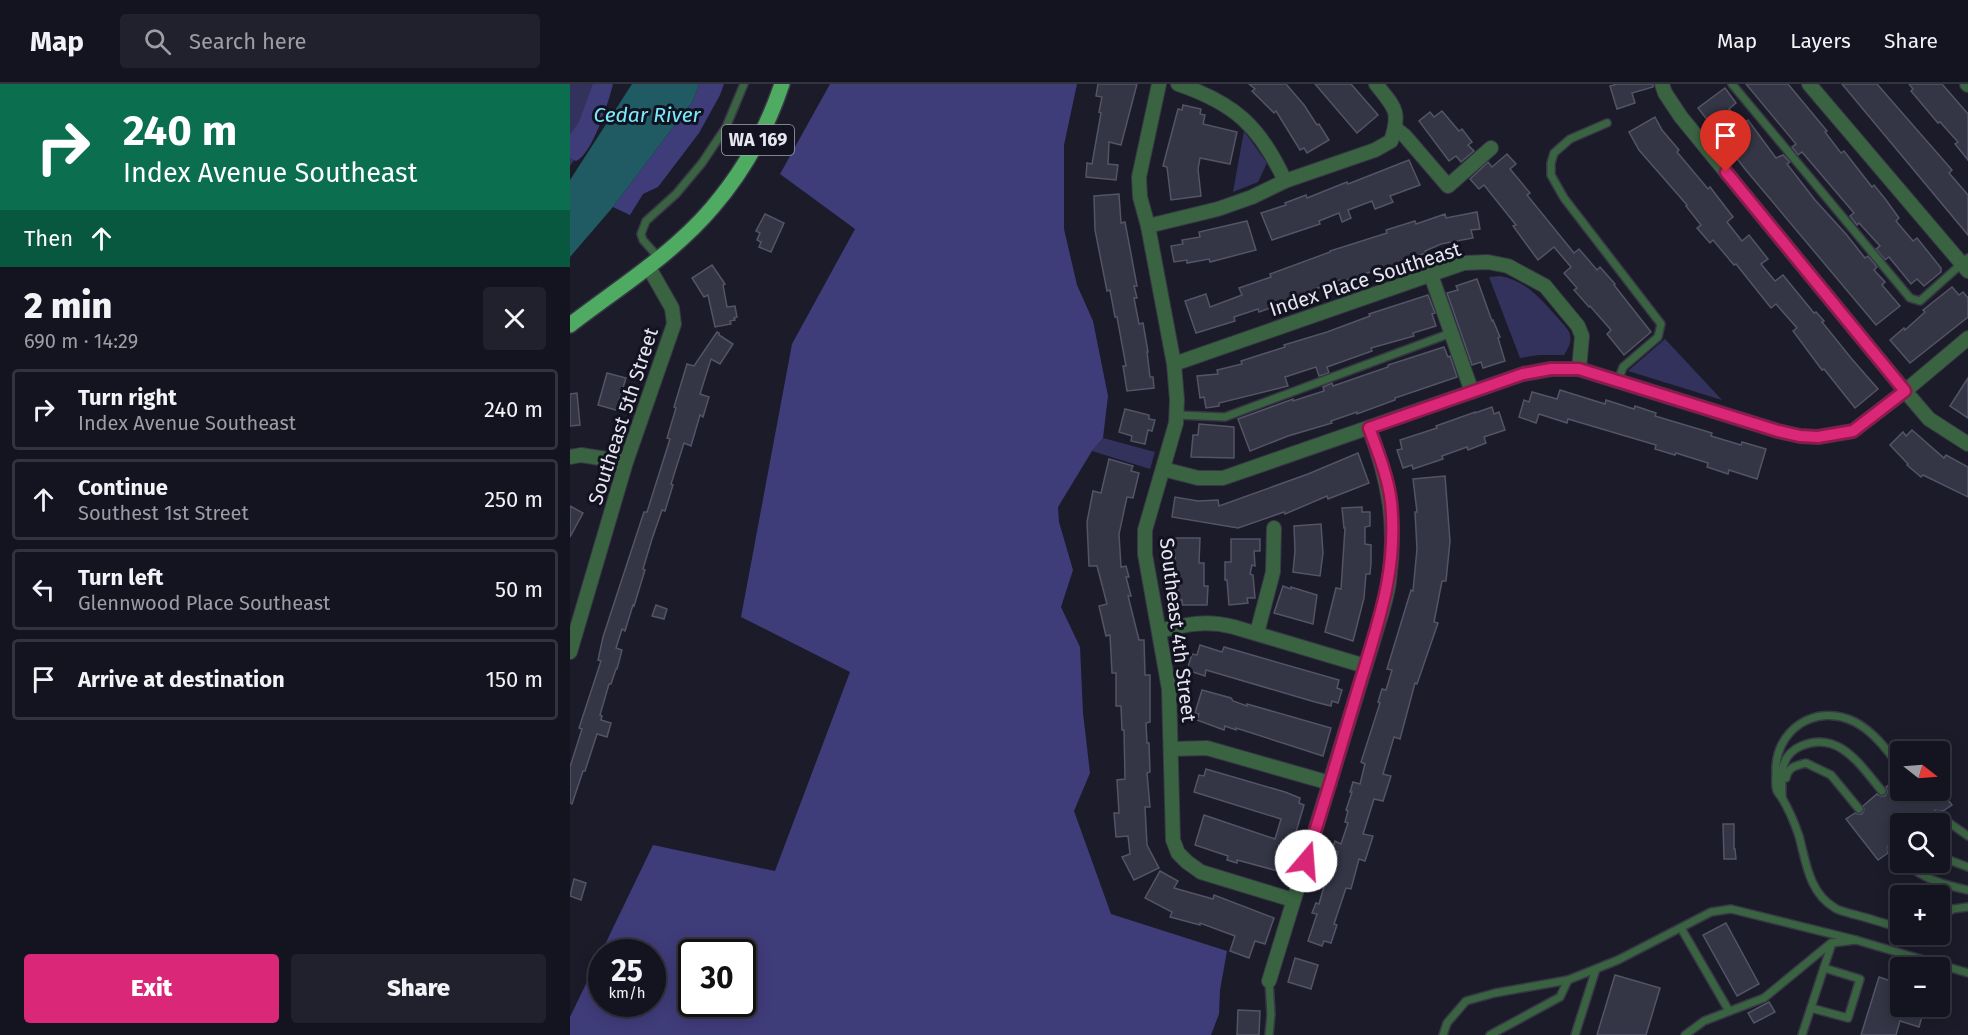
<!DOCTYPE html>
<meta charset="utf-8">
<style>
:root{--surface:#141420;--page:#21212d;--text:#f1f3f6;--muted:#9d9ea5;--line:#33333e;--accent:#db2777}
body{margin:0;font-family:"Fira Sans",sans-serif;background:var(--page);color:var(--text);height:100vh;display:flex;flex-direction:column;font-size:22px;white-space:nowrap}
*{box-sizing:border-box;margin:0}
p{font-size:20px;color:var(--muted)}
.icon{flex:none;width:33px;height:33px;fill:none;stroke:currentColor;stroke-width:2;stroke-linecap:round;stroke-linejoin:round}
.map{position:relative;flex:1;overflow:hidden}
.sheet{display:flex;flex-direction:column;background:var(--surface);width:570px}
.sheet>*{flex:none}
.banner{background:#0b6e4f;color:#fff;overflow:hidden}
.needle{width:39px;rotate:107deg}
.buttons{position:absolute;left:1320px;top:657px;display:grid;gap:12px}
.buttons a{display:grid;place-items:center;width:60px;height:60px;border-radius:6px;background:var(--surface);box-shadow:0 3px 15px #0003,0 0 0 2px var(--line);font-size:30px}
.speed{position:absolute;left:18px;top:855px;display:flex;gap:12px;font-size:30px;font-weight:700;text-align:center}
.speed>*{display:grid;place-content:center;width:78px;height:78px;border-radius:50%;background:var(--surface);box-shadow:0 3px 15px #0003,0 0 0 2px var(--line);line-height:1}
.speed small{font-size:15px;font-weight:400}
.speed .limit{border:3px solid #111;border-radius:9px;background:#fff;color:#111}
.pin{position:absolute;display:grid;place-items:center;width:51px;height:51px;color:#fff;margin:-62px -26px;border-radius:50% 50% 50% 0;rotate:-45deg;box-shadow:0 0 6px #0007}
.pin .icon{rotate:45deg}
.me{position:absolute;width:66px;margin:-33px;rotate:18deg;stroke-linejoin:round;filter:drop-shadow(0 0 4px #0008)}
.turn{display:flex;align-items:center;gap:21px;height:126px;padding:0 24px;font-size:27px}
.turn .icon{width:78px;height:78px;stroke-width:2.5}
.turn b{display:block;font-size:42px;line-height:51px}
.then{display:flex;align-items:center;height:57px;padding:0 24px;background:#0003;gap:12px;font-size:22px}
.round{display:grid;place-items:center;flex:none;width:63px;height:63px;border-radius:6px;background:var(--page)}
.summary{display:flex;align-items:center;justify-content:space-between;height:102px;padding:0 24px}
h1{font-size:36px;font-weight:800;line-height:45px}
.action{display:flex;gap:12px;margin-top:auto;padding:12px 24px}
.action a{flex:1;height:69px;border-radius:6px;background:var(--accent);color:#fff;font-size:24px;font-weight:800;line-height:69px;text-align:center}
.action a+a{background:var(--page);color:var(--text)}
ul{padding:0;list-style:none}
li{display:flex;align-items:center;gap:18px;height:81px;margin:0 12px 9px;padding:0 12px;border:3px solid var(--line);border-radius:6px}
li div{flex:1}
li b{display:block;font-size:22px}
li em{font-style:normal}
header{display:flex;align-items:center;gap:36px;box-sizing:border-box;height:84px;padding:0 30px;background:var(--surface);border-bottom:2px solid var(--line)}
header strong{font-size:28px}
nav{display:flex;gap:33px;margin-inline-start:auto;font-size:21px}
.search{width:420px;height:54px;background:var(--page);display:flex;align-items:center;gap:15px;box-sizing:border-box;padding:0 21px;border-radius:6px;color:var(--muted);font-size:22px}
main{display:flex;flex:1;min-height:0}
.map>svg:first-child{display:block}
.green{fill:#33325d}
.forest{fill:#3f3c7a;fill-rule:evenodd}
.water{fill:#205b63}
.building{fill:#343545;stroke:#535465;stroke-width:1.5}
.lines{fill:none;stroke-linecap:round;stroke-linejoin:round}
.lane-casing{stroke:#373746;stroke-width:10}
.street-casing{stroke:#373746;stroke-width:16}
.primary-casing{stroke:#373746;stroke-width:18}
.lane{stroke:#3a6341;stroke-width:7}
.street{stroke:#3a6341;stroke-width:14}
.primary{stroke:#4faa62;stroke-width:15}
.route-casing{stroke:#8e194d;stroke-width:15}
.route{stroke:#db2777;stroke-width:10}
.labels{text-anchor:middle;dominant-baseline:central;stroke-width:6;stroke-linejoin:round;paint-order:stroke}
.shield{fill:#121220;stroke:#a6a6b2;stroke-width:1.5}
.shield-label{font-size:18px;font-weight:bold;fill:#e5e6f0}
.street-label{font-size:20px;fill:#e5e6f0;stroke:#121220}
.water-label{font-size:21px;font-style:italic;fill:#79ebfa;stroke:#121220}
</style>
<header>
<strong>Map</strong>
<div class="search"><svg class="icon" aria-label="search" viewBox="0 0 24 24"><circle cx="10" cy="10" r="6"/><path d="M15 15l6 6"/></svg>Search here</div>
<nav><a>Map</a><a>Layers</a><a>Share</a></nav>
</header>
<main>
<section class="sheet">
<div class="banner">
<div class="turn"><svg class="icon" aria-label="right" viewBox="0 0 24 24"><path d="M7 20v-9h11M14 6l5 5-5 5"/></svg><div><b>240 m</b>Index Avenue Southeast</div></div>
<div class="then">Then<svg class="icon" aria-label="ahead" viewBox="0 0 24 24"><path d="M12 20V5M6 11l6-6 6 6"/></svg></div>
</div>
<div class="summary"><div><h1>2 min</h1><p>690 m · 14:29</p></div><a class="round"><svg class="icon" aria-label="close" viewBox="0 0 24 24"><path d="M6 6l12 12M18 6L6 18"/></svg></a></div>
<ul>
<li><svg class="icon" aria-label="right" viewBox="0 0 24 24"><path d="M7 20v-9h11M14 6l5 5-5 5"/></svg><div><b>Turn right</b><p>Index Avenue Southeast</p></div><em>240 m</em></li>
<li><svg class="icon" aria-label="ahead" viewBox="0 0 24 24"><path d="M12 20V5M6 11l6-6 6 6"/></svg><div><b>Continue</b><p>Southest 1st Street</p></div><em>250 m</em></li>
<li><svg class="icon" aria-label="left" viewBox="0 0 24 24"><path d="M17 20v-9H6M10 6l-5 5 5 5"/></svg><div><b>Turn left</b><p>Glennwood Place Southeast</p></div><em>50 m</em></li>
<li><svg class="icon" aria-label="arrive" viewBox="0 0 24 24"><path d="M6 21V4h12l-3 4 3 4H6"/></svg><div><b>Arrive at destination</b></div><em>150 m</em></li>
</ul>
<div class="action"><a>Exit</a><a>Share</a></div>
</section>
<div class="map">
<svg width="1398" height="951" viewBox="0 0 1398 951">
<rect width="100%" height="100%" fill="#1b1b2a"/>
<!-- green -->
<g class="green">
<path d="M0,0H42L13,64L0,82Z"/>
<path d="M674,47L697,79L688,98L663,108Z"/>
<path d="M930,192C956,197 970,214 987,233C991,238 997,243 999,248C1003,257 998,264 994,271H969L950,274L919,193Z"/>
<path d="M1095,255L1152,316L1058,287Z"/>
<path d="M533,354L585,368L580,385L522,367Z"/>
</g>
<!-- forest -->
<g class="forest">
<path d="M23,0H43C39,17 22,71 6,77L0,74V51L9,38Z"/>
<path d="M129,0H154L150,11L129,49L88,103L73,110L60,131L43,123L123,17Z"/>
<path d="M260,0H507L494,61V145L507,201L523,237L538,312L533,354L522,367L488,423L489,438L503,486L491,523L510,563L513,629L520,689L504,727L541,830L657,867L650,906L649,930L641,951H0V933L83,761L205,787L280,588L171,533L222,260L285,145L210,90ZM32,868H82V920H32ZM122,868H172V920H122Z"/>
</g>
<!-- water -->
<path class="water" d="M62,0H129L123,17L43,123L0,173V96Z"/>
<!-- building -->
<g class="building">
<path d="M528,0H567L551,61L539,58L538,80L548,81L546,96L516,93L517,79L522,80L531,29L529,28L532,13L526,12Z"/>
<path d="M679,0H716L734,21L747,41L749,40L759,56L737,69L734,64L730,66L706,27L704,29L682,7L685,5Z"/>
<path d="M745,0H781L808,31L787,49Z"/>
<path d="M1047,0H1083V3L1062,9L1065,19L1047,25L1040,2Z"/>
<path d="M1176,0H1218L1257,47L1255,48L1271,69L1274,67L1302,103L1304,101L1316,116L1329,134L1326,137L1343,157L1347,154L1371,184V188L1354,202L1347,195L1341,200L1319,173L1315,176L1306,165L1310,162L1289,139L1287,141L1280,132L1284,129L1232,68L1228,71L1222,63L1226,60Z"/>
<path d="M1272,0H1307L1382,86L1379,89L1398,111V151Z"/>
<path d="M1339,0H1372L1398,30V76L1385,60L1388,58L1370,38L1368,39L1357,26L1341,7L1343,5Z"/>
<path d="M1155,4L1166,19L1159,25L1173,40L1178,36L1206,74L1213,71L1220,78L1217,80L1245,116L1276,150L1295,174L1298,172L1307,183L1304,186L1315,198L1312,201L1330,222L1306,241L1175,85L1128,24Z"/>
<path d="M613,21L631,25L630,30L635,31L633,40L667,48L660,80L630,74L628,85L631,112L601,116L597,83L593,82L608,25L612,26Z"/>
<path d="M872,27L889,47L892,45L902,58L898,61L904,67L891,78L886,72L879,77L849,37L860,28L864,33Z"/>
<path d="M1085,33L1092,46L1109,66L1107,68L1138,105L1140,103L1163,133L1157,138L1172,157L1179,151L1198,175L1191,180L1205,197L1213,191L1244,229L1246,228L1254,237L1252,238L1281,274L1308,305L1285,324L1254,285L1252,286L1223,247L1227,244L1206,220L1201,224L1166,180L1164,181L1143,156L1140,159L1127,144L1131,141L1116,122L1117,121L1069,66L1059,48Z"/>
<path d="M937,70L946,80L940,85L960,109L957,111L1004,169L1009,165L1027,186L1030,183L1045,200L1044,201L1081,248L1054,271L1037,250L1041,246L1020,222L1019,223L1004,206L1007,204L994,189L1001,183L984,163L968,176L943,142L946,141L914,101L909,105L900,95L918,78L922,83Z"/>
<path d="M839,76L850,101L820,112L823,118L805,125L802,117L778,126L781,134L772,138L769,129L749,137L750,140L702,156L691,129L716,121L715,119L736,111L737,114L777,98L778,100Z"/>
<path d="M549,110L551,139L555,138L567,202H564L567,214H564L569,240L573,239L578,268H577L580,293H583L584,304L557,307L553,282H556L547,233H545L540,206L537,207L525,146L524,112Z"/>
<path d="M907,128L910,145L901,146L903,154L871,160L855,167L856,169L771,198L770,196L740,207L741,210L689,228L688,225L664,233L665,237L626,249L615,217L636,210L640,223L672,211L669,204L701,193L700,190L760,168V167L817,149L816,146L845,137L846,140L875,130L876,134Z"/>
<path d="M195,130L214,139L201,168L189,163L191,158L187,156L190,149L186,147Z"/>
<path d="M677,137L686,166L640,178L639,175L617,179V176L604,178L601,162L613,160L612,156L630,153L629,148Z"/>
<path d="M142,181L155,200L153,201L157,223L165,222L167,233L164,234L165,236L160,237L161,240L145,243L138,211L134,213L122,194Z"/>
<path d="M907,195L922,237L923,236L930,253L928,254L935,277L913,284L911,278L902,281L877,209L888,206L886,202Z"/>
<path d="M1382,203L1389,211L1393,208L1398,214V233L1340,279L1320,256L1334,244L1335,246L1355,228L1353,226Z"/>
<path d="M858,211L865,229L862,230L866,242L843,249L844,252L801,264L802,267L757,283L759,289L749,292L746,283L715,293L718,302L649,319V322L636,324L634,313L630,314L627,292L648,290L647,286L672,280L671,277L715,263L714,261L757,248L800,232L799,230Z"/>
<path d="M147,248L149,249V251L163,260L150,280L141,275L130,310L139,313L133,333L130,331L121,362L114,359L101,400L103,401L95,427L92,426L82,455L73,485L75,486L64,522L63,521L55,547L52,545L46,564L52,566L47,585H46L41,600H39L30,631L32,632L31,636L41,639L37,653L27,650L15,687H13L2,720L0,719V683L12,645L9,644L31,577L28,576L33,553L74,428H77L89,390L100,355L97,354L106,324L104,323L117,280L124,282Z"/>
<path d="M874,263L878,273L880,272L887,293L825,314V316L787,330V328L761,337L762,339L718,352L680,367L668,335L723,315V317L754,307L753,303L762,299L763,302L818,283V281Z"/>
<path d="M37,289L56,294L46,326L28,321Z"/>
<path d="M1398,294V334L1380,322Z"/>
<path d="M990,306L1035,320L1036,316L1064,325L1065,322L1086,329L1085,332L1142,349L1141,352L1171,361L1172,358L1196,365L1187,395L1159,386L1158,390L1137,383L1138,379L1106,369L1105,371L1085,365L1086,361L998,335L997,339L969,330L966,339L949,333L954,316L959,318L962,308L987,315Z"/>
<path d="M7,309L10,341L0,342V310Z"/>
<path d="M922,323L924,330L929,328L935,346L914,353L916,359L898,366L897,363L872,372L873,375L843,385L842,381L833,384L827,366L832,365L830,356L867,344L866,342L905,328V329Z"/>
<path d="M555,325L579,331V335L585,336L582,347L578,346L575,360L561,357L562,352L549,348Z"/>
<path d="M629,340L664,343V374L621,373L623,351H628Z"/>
<path d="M1342,346L1374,374L1376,371L1398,383V413L1353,391L1351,393L1337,381L1338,380L1320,361L1333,348L1336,352Z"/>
<path d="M788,369L799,399L758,415L757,412L715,430L714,428L668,444L602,433L605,413L628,417L648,416L649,422L738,390Z"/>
<path d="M539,375L563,382L561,387L569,389L563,414L557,413L549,450L551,483L556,482L559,493H556L561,512H558L569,556H574L575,591H580V638L576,639L577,659H579L580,688L577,689L580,723H575L577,761L589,784L564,796L552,773L560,770L558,752L546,753L544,729H549L547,696L555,695L554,646H552L551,622H546V589H542L540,551L536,552L529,522L537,520L527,482H519L517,438L523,407L531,409Z"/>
<path d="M875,392L880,457L876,497H872L864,538L868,539L847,600L845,599L830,655L824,653L813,690L821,692L813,717L804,715L793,750L803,752L795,777L789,775L781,805L776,804L764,840L767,841L761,859L754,857L752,862L738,857L747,830L742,829L746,819L749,820L759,785L763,786L768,768L762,766L765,757L771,760L778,739L775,738L778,727L776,726L782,708H780L783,698L790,700L795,680L791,678L810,619L808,618L812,605L816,606L822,586L817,585L841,506L843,507L847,465L845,428H847L843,395Z"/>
<path d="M0,422L13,429L0,453Z"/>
<path d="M792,423V428H800V442L795,443V460L801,461V479L800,490H796L794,514L783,557L755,548L766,504L771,505L775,444H774L772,424Z"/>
<path d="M751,440L753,469L750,492L723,488L725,467L724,442Z"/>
<path d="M599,454H630L629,479H634V502H638L637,521H612V516H608V499H605V473L604,467H599Z"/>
<path d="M661,455H690V467H684L685,482L682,481L680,490L683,491L685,514H677L678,519L659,521L657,496H655V478H661Z"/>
<path d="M713,502L721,505V503L747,511L743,540L704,529Z"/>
<path d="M86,521L97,525L94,535L82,532Z"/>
<path d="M630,561L652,568L654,563L769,596L767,604L772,606L768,619L762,617L761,622L745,618L636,586L635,592L617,586L622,570L627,571Z"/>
<path d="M632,606L661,614L663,617L677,622V620L761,644L753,672L666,644V646L655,642L654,646L627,636L629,630L625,629Z"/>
<path d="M636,685L715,708L730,714L729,719L734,721L716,782L711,780L708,787L667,776V779L657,776L658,772L625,761L634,731L705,755L711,735L624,708L629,691L634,692Z"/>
<path d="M1330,692V706H1371L1382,721L1373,727L1365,726L1363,730L1364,734L1357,740H1330V759L1327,762L1323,760H1319L1317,764L1318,769L1308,776L1276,735L1285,729L1288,730H1292L1294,726L1293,722L1307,710L1311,712H1315L1317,708L1316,703Z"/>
<path d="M1153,740H1164V765H1165L1166,775H1154Z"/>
<path d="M590,787L608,797L604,804L643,815L644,811L704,834L695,860L685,857L679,874L660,867L665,852L630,839V841L600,833L602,828L575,814Z"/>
<path d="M4,795L16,799L11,816L0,812Z"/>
<path d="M1156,839L1189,900L1167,912L1133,851Z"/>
<path d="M725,874L748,881L741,905L718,898Z"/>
<path d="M1045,891L1090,904L1076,951H1027Z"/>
<path d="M1309,893L1330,900V922H1355L1349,943L1330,937L1326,951H1291Z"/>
<path d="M1199,918L1205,928L1184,939L1178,929Z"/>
<path d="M668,926L690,927L689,951H667Z"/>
</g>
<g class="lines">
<!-- lane casing -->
<g class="lane-casing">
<g id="lane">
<path d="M1162,0L1340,214L1350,217L1398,174"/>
<path d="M1037,39L1000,55L984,69L981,79V91L994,114L1091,240L1088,253L1053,283L1048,297"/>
<path d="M89,174L73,156L71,150L76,137L106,110L132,79L156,43L174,0"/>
<path d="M606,331L655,333L881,249"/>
<path d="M1330,683C1317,666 1304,648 1285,638C1246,618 1204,646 1206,689C1206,694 1205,702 1207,707C1208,710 1211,712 1212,714C1219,726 1225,740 1229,752C1236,778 1239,809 1265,824C1269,827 1277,828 1282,830C1298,834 1314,839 1330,844"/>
<path d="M1216,694C1218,683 1225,682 1236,679L1261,691L1289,725"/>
<path d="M1212,714C1212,693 1208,672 1231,662C1269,646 1290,681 1312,707"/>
<path d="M1368,731L1398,752"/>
<path d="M1322,765L1330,774"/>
<path d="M1370,770L1379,776L1398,783"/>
<path d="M1335,778C1352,795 1375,801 1398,806"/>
<path d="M1370,833L1383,825L1398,823"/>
<path d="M1111,844L1159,927"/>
<path d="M699,897L701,930L699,951"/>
<path d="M1241,924L1278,934L1290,895L1254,884"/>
<path d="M873,951L877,939L896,917L925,909L998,896L1048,876L1141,828L1161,825L1286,856"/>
<path d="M920,951L990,913L998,896"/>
<path d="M1005,951L1026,885"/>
<path d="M1115,951L1134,937L1194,914L1261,859"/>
<path d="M1232,951L1262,859L1286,856L1398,889"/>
</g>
</g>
<!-- street casing -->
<g class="street-casing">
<g id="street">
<path d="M589,0L569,93L570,113L578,142L604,280L607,316L606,339L575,446V470L599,605L603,756L608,769L617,778L631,788L723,816"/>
<path d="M608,0C664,19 690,42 715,97"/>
<path d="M1092,0L1095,9L1111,33L1335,307L1359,335L1398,360"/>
<path d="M1239,0L1398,187"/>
<path d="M1397,0L1398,1"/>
<path d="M825,44L835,52L878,102L921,64"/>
<path d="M578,142L648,125L682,113L715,97L805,66L821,57C831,27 825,24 806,0"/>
<path d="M861,191L902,308"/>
<path d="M604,280L894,179L918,178L938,182L975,202L1008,242L1012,252L1009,285"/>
<path d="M0,373L11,371L56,378"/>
<path d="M593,385L628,394H653L953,290L981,285H1009L1208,347L1230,352L1248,353L1283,347L1335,307L1398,254"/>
<path d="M589,547C617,540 636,536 664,543L795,582"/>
<path d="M687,549L703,488L704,444"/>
<path d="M0,568L56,378L104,240L102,224L78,182"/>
<path d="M602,665L637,664L760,699"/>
<path d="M699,897L805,551C810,533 817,515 819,497C827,440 819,397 799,344"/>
</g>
</g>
<!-- primary casing -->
<g class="primary-casing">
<path id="primary" d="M0,241C48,204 103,170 142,124C173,88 197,45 212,0"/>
</g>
<!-- lane -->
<use href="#lane" class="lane"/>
<!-- street -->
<use href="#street" class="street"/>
<!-- primary -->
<use href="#primary" class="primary"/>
</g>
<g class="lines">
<!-- route casing -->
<g class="route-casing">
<path id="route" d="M736,777C754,719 772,660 789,602C808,539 828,486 821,418C818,393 808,368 799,344L953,290L981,285H1009L1208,347L1230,352L1248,353L1283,347L1335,307L1156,88"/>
</g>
<!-- route -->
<use href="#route" class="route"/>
</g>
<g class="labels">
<!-- shield labels -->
<rect class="shield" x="152" y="41" width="72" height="30" rx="4.5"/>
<g class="shield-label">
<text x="188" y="56">WA 169</text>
</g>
<!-- street labels -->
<g class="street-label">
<text transform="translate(795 195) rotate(-18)">Index Place Southeast</text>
<text transform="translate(53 332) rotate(-72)">Southeast 5th Street</text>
<text transform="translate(608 546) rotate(83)">Southeast 4th Street</text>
</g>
<!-- water labels -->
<g class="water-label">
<text x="77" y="31">Cedar River</text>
</g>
</g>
</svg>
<div class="buttons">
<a><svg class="needle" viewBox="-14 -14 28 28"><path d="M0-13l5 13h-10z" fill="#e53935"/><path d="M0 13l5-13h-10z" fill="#9d9ea5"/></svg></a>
<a><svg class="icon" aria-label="search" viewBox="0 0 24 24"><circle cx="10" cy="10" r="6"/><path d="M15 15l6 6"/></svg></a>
<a>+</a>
<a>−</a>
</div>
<div class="speed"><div>25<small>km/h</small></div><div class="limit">30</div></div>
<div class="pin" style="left:1156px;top:88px;background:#d93025"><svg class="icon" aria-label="arrive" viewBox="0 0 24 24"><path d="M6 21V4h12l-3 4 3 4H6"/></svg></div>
<svg class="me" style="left:736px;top:777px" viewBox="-20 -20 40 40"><circle r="19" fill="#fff"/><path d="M0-13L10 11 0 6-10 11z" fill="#db2777"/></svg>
</div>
</main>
